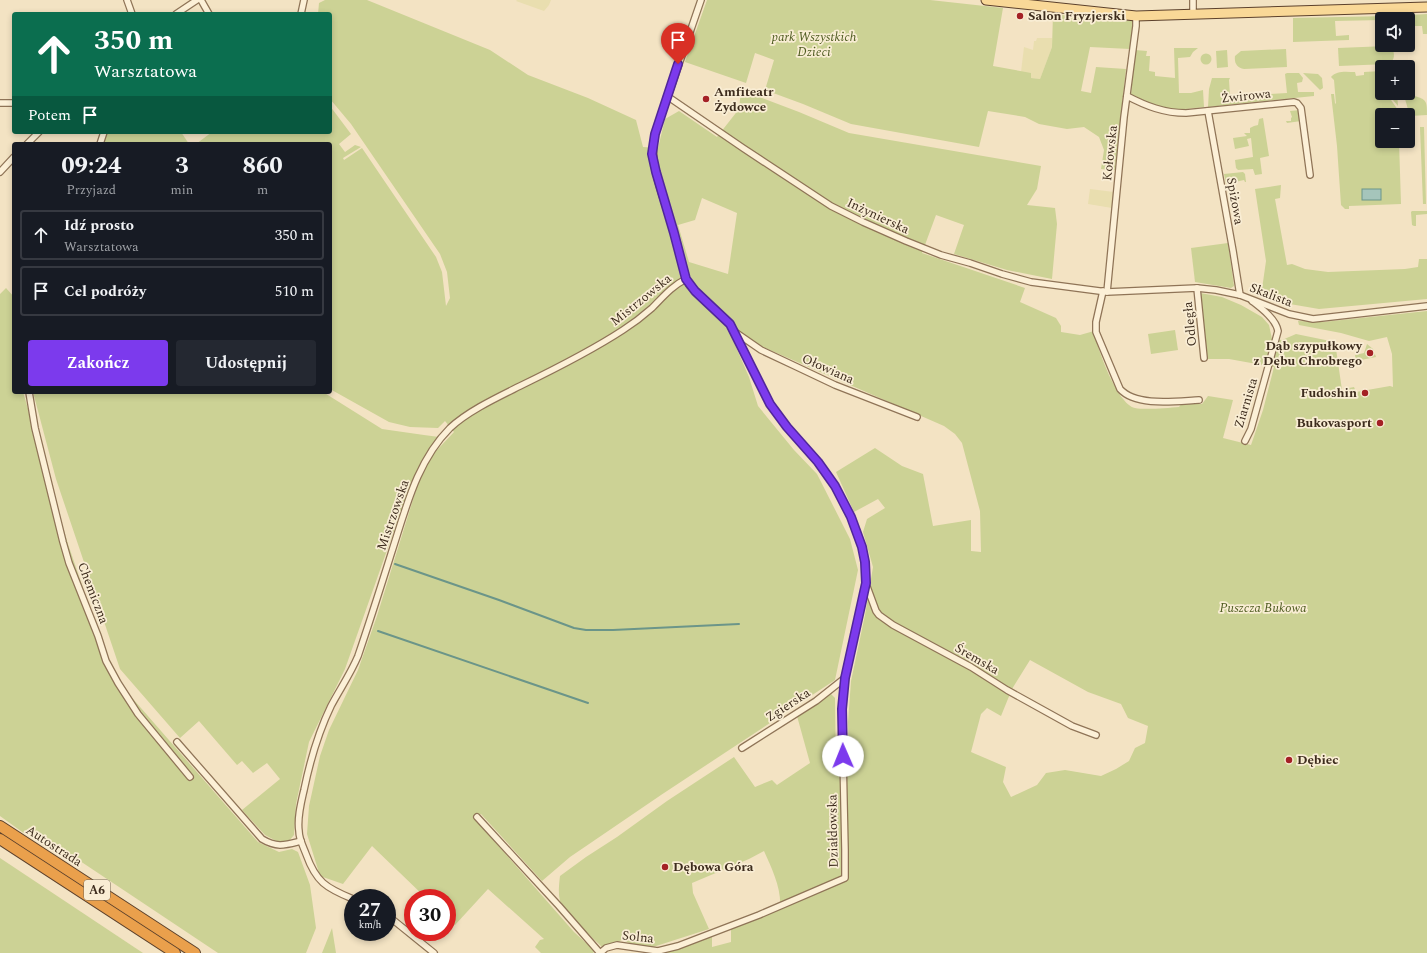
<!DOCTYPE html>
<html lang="pl">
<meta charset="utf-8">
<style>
:root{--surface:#171b24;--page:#242831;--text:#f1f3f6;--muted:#9ea1a6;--line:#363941;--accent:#7c3aed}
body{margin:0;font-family:Spectral,serif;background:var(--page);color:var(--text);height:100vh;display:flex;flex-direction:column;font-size:15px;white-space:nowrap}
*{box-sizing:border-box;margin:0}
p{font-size:13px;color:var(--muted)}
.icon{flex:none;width:22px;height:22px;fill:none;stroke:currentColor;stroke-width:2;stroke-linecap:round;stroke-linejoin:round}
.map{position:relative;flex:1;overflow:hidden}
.drawer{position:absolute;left:12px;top:142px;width:320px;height:252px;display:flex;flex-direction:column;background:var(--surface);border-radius:4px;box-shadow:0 2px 6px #0003}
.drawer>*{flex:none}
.top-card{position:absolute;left:12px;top:12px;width:320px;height:122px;border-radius:4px;box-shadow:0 2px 6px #0003;background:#0b6e4f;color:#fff;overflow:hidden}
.tools{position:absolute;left:1375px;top:12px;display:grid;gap:8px}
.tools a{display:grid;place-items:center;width:40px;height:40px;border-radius:4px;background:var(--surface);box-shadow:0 2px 6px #0003;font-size:20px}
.speed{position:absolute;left:344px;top:889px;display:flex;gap:8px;font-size:20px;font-weight:700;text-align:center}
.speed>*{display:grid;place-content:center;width:52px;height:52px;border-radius:50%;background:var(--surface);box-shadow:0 2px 6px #0003;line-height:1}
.speed small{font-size:10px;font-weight:400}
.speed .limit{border:6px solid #d22;background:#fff;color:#111}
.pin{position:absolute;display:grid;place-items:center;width:34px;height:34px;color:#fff;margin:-41px -17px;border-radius:50% 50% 50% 0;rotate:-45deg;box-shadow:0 0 4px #0007}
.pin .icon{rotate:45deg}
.me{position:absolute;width:44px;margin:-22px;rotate:359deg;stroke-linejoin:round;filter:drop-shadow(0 0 3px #0008)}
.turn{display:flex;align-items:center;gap:14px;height:84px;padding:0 16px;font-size:18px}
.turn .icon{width:52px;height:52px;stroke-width:2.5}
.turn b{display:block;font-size:28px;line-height:34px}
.then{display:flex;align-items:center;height:38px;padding:0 16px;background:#0003;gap:8px;font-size:15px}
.eta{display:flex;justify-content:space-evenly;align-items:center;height:68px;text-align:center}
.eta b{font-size:24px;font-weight:700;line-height:28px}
.primary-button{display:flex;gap:8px;margin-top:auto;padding:8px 16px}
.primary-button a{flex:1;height:46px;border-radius:4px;background:var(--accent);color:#fff;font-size:16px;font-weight:700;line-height:46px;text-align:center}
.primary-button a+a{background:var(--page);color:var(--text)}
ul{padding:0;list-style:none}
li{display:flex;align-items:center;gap:12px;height:50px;margin:0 8px 6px;padding:0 8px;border:2px solid var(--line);border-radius:4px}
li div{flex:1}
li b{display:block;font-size:15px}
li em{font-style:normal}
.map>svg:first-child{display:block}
.farmland{fill:#e9deaf}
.green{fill:#ccd295;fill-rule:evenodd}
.water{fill:#a5c5bb;stroke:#6b9589}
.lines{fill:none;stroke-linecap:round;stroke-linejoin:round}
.stream{stroke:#6b9589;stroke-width:2}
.street-casing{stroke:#8f7457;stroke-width:8}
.primary-casing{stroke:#5c412c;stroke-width:11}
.highway-casing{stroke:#5c412c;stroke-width:12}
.street{stroke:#fcf0d7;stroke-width:5.5}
.primary{stroke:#f9d897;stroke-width:9}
.highway{stroke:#eaa04c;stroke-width:10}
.route-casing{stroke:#51269a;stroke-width:10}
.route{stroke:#7c3aed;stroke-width:7}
.poi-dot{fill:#a42125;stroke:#f9edd4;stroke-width:1.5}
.labels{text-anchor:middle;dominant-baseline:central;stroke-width:3.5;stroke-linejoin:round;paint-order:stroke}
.shield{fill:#f9edd4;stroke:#756654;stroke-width:1}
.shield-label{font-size:12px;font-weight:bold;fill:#3d2c1d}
.poi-label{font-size:13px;font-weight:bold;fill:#3d2c1d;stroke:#f9edd4;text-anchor:start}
.park-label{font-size:13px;font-style:italic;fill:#4f5c21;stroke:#f9edd4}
.street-label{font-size:13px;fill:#3d2c1d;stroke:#f9edd4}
</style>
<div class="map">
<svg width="1427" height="953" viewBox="0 0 1427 953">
<rect width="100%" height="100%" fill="#f3e3c3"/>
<!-- farmland -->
<g class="farmland">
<path d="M517,0H551L549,5L544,11L516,1Z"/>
<path d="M1037,38H1052V47L1040,79L1030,78L1021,72L1024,47L1033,50L1034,41H1036Z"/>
<path d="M1090,189L1114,192L1112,208L1088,204Z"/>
</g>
<!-- green -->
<g class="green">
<path d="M325,0H367L490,50L528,75L588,98L636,120L643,147L658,148L665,119L679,111L717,137L739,109L741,90L799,112L849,133L1041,166L1037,189L1027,205L1055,208L1057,224L1052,279L1007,270L954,254L964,225L936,215L922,253L1025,288L1020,302L1056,318L1061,326V332L1080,335L1094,331C1097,348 1117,404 1135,408C1145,410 1167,408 1179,407L1182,403L1202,404L1208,396L1233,400L1223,438L1251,445L1263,410L1274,367L1229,359H1206L1200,293L1222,297L1241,305L1262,317L1269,325L1272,339L1282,340L1296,334L1335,342L1342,390L1345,395L1350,394L1349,388L1354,387L1356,392L1390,386L1393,387L1392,354L1387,337L1369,341L1341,333L1299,325L1298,321L1323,322L1427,311V953H656L712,935V947L731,942V929L780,909C782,889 772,869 764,851L749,859L692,883L693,893L709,929L653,947L635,945L622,940L603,948C594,939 564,912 560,901C558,893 559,885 560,876L586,857L617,837L667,801L734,757L755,787L772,780L777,785L810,763L797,716L831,694L835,698L836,769L849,771L848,722L851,681L865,615L873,567L863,532L867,519L885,508L878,499L854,512L836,472L875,448L902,466L923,474L933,526L971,520V551L981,552L980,511L962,443L955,434L944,426L763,347L746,337L733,340L749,377L758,406L794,450L817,474L850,539L858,570L835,680L661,795L570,857L542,881L481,814L474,818L574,932L595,951L593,953H541L535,947L540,940L544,939L488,889L455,925L447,918V898H426L372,846L343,884L320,876L307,834L309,806L320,756L329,730L358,670L377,616L416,490L408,491L345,669L309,742L296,804L294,835L289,841L280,843L265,835L242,810L280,779L267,763L253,773L242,761L237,765L199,721L180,738L120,669L56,479L33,392H323L382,429L424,435L439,437L427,453L437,450L454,432L445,421L438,428L410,427L389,422L330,389V144H196L212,132H330V106L351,134L339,144L345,152L355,145L361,147L343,158L344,160L362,148L436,257L442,272L446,306L450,298L447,272L440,254L351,124L330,99V14H318L319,3ZM702,198L737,213L728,274L689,262L678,225L695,220ZM1030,660L1088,692L1121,704L1128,718L1148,726L1145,743L1135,748L1129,761L1116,769L1101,776L1065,770L1046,773L1037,785L1011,797L1003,782L1006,767L971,752L981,714L987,708L1001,716L1012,689Z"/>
<path d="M707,0H930L1003,8L993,66L1031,73V78L1040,79L1052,47L1053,14L1095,19L1134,21L1130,49L1090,47L1081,91L1091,93L1096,67L1126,69L1115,170L1101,169L1104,150L1099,137L1084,127L1067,129L1039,124L1025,117L988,111L979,147L851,124L803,104L765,90L774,60L755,53L746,83L685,62Z"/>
<path d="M1427,14V34H1423L1422,26H1411L1408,22V19H1406L1410,15Z"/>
<path d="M1388,16V19L1382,20L1335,21L1336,36L1349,35V40L1293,42V18Z"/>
<path d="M1387,46L1393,50C1395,56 1394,61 1388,64L1339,66L1338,48Z"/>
<path d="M1174,48H1198L1193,52L1190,57L1178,58L1179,93H1191L1203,90L1204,107L1176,110L1165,109L1133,97L1131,95L1135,50L1147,51L1146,56H1150L1149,71L1155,72V76L1175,78Z"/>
<path d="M1286,49L1287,67L1244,69C1237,68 1234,63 1235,56L1241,51Z"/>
<path d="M1227,50L1228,67L1217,68L1216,51Z"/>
<circle cx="1206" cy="59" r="5.5"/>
<path d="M1382,71V93H1397L1398,106L1393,100H1391L1398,110V115H1382V141H1399L1401,204L1349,206V209H1345L1341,205L1337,146L1331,94H1334L1335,103L1336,104L1334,80L1331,77C1337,70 1347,72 1355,72L1356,76L1364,75V72Z"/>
<path d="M1287,73H1299L1303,78L1302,82L1297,83L1298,92H1314V96L1208,107L1209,89L1212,78H1230L1229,80L1230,96L1287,93L1285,74Z"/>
<path d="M1303,73L1318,74L1322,78L1323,88L1320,90Z"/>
<path d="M1404,93C1408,93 1410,95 1414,96C1427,99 1427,102 1427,115L1410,116L1405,99Z"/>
<path d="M1300,110L1301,121L1287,123L1286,121H1291V118L1292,117L1290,111Z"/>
<path d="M1263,118L1269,156L1260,158L1262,174L1255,175L1253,169L1238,170L1236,168L1235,160L1253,157L1251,138L1247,139L1249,146L1235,149L1233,138L1247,136L1244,133H1250V128L1254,126L1258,125L1259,119Z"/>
<path d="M1420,127H1424L1426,204H1423Z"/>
<path d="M107,132H181L189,144H102Z"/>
<path d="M1243,172L1245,174L1246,182H1245L1244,180L1226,184L1224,174Z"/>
<path d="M1281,185L1280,198L1275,199L1287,265L1292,264L1305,269L1328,272L1405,269L1418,267L1419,259H1427V299L1319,309L1278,302L1263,294L1262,289L1266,261L1255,189Z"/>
<path d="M1412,211H1427V214L1416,215V226H1414L1412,225L1411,212Z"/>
<path d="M1228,243L1234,286L1231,288L1195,282L1191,248Z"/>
<path d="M6,288L14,297V392H23L68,544L113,676L258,842L279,852L292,849L298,852L310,885L316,928L306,953H218L41,835L25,834L0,816V294Z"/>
<path d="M1175,330L1178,350L1151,354L1148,334Z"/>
<path d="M1367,344L1373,349L1376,357L1356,361L1355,355L1364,353Z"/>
<path d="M0,858L143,953H0Z"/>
<path d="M332,928L336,953H322Z"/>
</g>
<!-- water -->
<rect class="water" x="1362" y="189" width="19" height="11"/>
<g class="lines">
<!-- stream -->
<g class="stream">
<path d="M395,564L499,600L574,628L586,630H613L739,624"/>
<path d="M378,631L588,703"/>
</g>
<!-- street casing -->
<g class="street-casing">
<g id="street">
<path d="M127,0L132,14"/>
<path d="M201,0L209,14"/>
<path d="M176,14L197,0"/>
<path d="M301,14L304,0"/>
<path d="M1193,14V0"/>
<path d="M667,96L743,148L831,206L863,222L906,241L941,255L970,263L1002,274L1031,282L1107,292L1197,288L1216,290L1240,295L1289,314L1313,319L1427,306"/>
<path d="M1127,96C1146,106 1164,113 1186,113L1294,102L1297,103L1301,108L1310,175"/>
<path d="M0,103H14"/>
<path d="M1208,111L1233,251L1240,295"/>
<path d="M27,144L39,132"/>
<path d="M100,144L104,132"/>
<path d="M0,172L14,157"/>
<path d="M1197,288L1204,358"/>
<path d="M1103,291L1096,322V332L1120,389C1136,407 1177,401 1199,400"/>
<path d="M1107,292L1124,117L1136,26V16"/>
<path d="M735,332L761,350L797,367L835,385L917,417"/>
<path d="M29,392L35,428L63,542L69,563L98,636L106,661L118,683L138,714L190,777"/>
<path d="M1245,441L1251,429L1278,331C1276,319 1261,308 1252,301"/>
<path d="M866,584L876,611L879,615L893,625L971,667L1007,690L1072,726L1096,735"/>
<path d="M177,742L262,839C277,848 285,845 301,841"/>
<path d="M742,748L816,701L845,678"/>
<path d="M477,817L559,906L600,953"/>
<path d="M353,899C326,888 316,882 306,854C303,846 299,839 299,831C297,818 301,803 304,790C310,761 318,733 331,706C340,689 351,673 358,656C370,621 381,586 392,551C406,508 417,461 450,428C468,411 498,397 520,386C555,369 591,351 623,330C634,323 643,316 652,308C663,297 672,286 686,279"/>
<path d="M387,915L434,953"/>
<path d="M600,953L606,948L617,945L658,951L678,946L759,915L845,878V850L842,709L845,678L866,583L865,562L862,547L851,517L835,486L818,462L787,427L770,404L730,324L689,285L686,279C682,262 678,245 673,229C664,198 648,165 655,134L701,0"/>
</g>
</g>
<!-- primary casing -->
<g class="primary-casing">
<path id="primary" d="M986,0L1136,16L1427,7"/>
</g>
<!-- highway casing -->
<g class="highway-casing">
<g id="highway">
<path d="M0,826L195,953"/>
<path d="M0,839L175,953"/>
</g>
</g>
<!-- street -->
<use href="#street" class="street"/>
<!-- primary -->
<use href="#primary" class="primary"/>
<!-- highway -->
<use href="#highway" class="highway"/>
</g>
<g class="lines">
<!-- route casing -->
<g class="route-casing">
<path id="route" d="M678,64L655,134L652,154L656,172L674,233L686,279L695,291L730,324L770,404L787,427L818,462L835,486L851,517L862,547L865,562L866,583L845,678L842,709L843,756"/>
</g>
<!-- route -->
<use href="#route" class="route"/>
</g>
<!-- markers -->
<g class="poi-dot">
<circle cx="1020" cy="16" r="4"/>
<circle cx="706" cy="99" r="4"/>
<circle cx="1370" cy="353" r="4"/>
<circle cx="1365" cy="393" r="4"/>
<circle cx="1380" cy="423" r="4"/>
<circle cx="1289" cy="760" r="4"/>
<circle cx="665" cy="867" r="4"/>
</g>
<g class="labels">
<!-- shield labels -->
<rect class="shield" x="84" y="880" width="26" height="20" rx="3"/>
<g class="shield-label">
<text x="97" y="890">A6</text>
</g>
<!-- poi labels -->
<g class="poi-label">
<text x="1028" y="16">Salon Fryzjerski</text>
<text x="714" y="92">Amfiteatr<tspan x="714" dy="15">Żydowce</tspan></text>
<text x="1362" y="346" text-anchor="end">Dąb szypułkowy<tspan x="1362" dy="15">z Dębu Chrobrego</tspan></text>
<text x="1357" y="393" text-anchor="end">Fudoshin</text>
<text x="1372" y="423" text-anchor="end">Bukovasport</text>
<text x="1297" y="760">Dębiec</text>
<text x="673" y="867">Dębowa Góra</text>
</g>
<!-- park labels -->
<g class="park-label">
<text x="814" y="37">park Wszystkich<tspan x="814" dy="15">Dzieci</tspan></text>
<text x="1263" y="608">Puszcza Bukowa</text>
</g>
<!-- street labels -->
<g class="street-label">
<text transform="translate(1246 96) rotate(-6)">Żwirowa</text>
<text transform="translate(1110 153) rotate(-84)">Kołowska</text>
<text transform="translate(1235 201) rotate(80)">Spiżowa</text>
<text transform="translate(878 216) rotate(25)">Inżynierska</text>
<text transform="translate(1271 295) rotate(21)">Skalista</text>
<text transform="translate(641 300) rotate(-39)">Mistrzowska</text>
<text transform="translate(1190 324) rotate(-96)">Odległa</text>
<text transform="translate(828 369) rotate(24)">Ołowiana</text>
<text transform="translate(1246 403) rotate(-73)">Ziarnista</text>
<text transform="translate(393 515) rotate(-71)">Mistrzowska</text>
<text transform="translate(93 593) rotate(69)">Chemiczna</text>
<text transform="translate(977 659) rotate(30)">Śremska</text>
<text transform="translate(788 705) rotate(-33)">Zgierska</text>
<text transform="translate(833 831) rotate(-91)">Działdowska</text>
<text transform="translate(54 846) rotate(33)">Autostrada</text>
<text transform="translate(638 937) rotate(6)">Solna</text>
</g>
</g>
</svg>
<div class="tools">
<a><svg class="icon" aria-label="sound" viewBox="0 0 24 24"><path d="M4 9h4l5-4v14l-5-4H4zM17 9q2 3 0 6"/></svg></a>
<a>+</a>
<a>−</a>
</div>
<div class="speed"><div>27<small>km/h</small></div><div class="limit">30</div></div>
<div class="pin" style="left:678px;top:64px;background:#d93025"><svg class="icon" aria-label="arrive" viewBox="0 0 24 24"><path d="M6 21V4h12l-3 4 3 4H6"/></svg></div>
<svg class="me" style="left:843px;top:756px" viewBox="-20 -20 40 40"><circle r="19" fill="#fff"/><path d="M0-13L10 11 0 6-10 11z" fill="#7c3aed"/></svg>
<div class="top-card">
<div class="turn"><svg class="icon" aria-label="ahead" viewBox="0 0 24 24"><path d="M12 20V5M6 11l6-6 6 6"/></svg><div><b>350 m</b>Warsztatowa</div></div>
<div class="then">Potem<svg class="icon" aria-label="arrive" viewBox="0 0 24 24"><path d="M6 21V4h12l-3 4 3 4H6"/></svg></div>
</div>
<section class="drawer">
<div class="eta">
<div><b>09:24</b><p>Przyjazd</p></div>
<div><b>3</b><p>min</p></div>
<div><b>860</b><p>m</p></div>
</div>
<ul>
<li><svg class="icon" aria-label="ahead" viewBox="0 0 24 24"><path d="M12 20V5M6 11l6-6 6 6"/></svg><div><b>Idź prosto</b><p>Warsztatowa</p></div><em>350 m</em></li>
<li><svg class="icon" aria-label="arrive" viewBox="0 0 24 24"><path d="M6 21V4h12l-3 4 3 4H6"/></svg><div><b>Cel podróży</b></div><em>510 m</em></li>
</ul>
<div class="primary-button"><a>Zakończ</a><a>Udostępnij</a></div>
</section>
</div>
